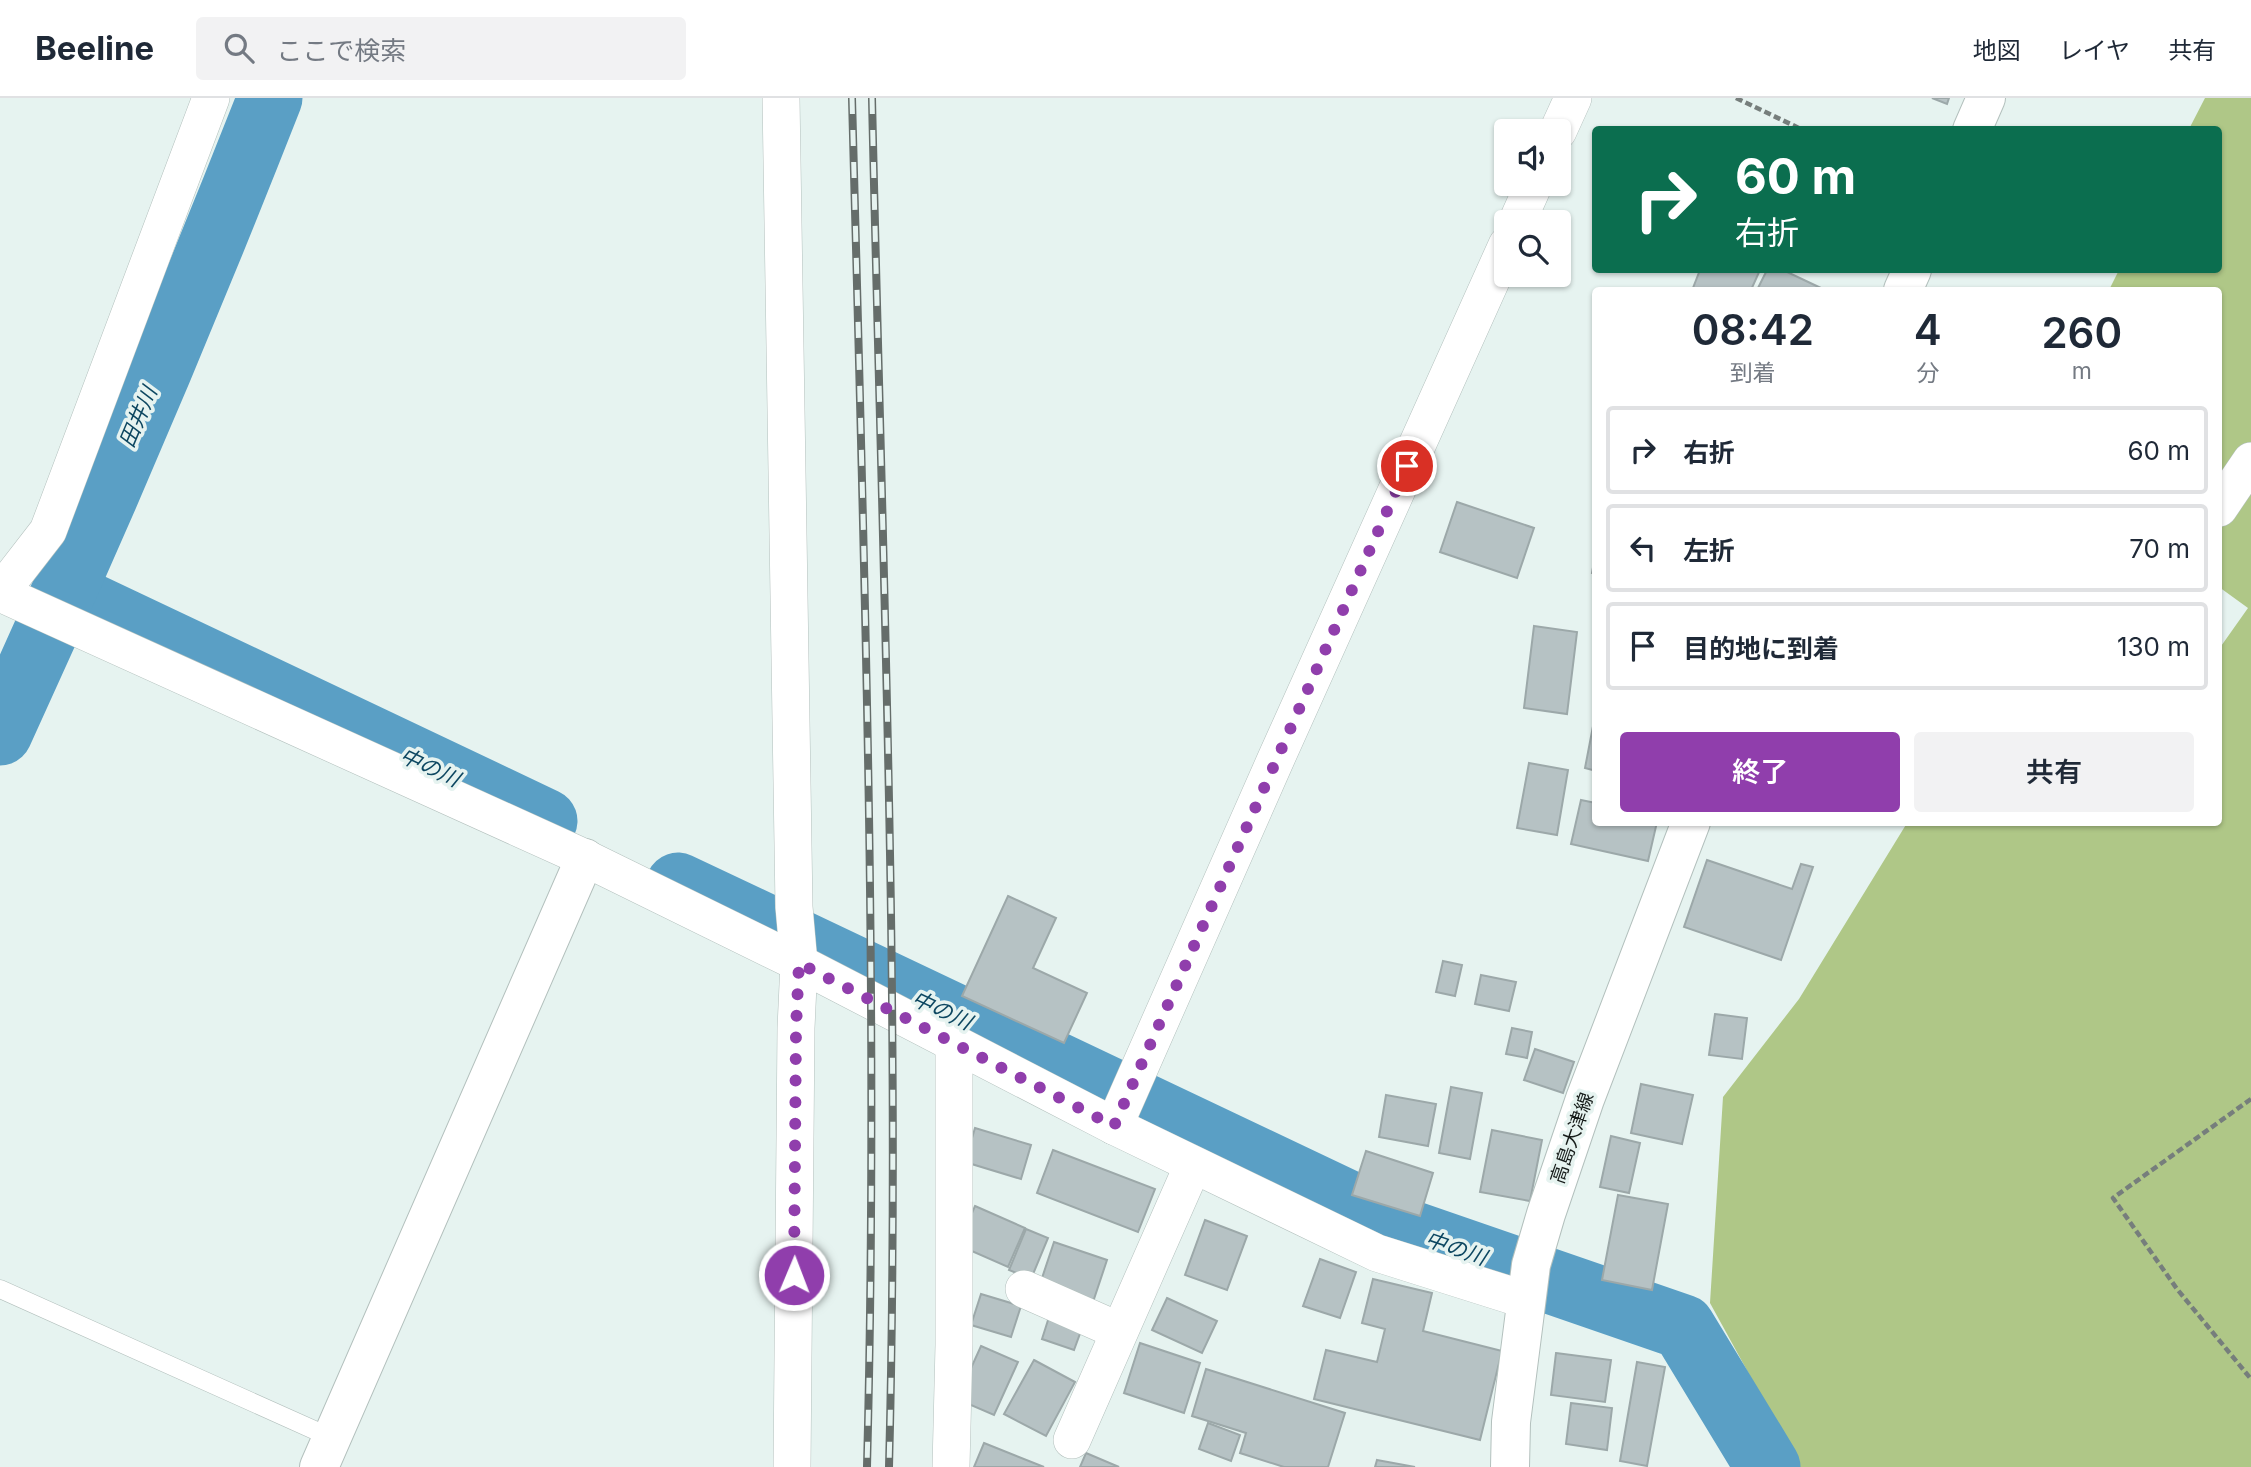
<!DOCTYPE html>
<html lang="ja">
<meta charset="utf-8">
<style>
:root{--surface:#fff;--page:#f2f2f3;--text:#1f2937;--muted:#747a83;--line:#e0e1e3;--accent:#903eac}
body{margin:0;font-family:Inter,"Noto Sans JP",sans-serif;background:var(--page);color:var(--text);height:100vh;display:flex;flex-direction:column;font-size:26px;white-space:nowrap}
*{box-sizing:border-box;margin:0}
p{font-size:23px;color:var(--muted)}
.icon{flex:none;width:38px;height:38px;fill:none;stroke:currentColor;stroke-width:2;stroke-linecap:round;stroke-linejoin:round}
.map{position:relative;flex:1;overflow:hidden}
.drawer{position:absolute;left:1592px;top:189px;width:630px;height:539px;display:flex;flex-direction:column;background:var(--surface);border-radius:7px;box-shadow:0 2px 5px #0004}
.drawer>*{flex:none}
.guide{position:absolute;left:1592px;top:28px;width:630px;height:147px;border-radius:7px;box-shadow:0 2px 5px #0004;background:#0b6e4f;color:#fff;overflow:hidden}
.tools{position:absolute;left:1494px;top:21px;display:grid;gap:14px}
.tools a{display:grid;place-items:center;width:77px;height:77px;border-radius:7px;background:var(--surface);box-shadow:0 2px 5px #0004;font-size:35px}
.pin{position:absolute;display:grid;place-items:center;width:60px;height:60px;color:#fff;margin:-30px;border:4px solid #fff;border-radius:50%;box-shadow:0 2px 7px #0007}
.me{position:absolute;width:77px;margin:-38px;rotate:1deg;stroke-linejoin:round;filter:drop-shadow(0 0 5px #0008)}
.turn{display:flex;align-items:center;gap:24px;height:147px;padding:0 28px;font-size:32px}
.turn .icon{width:91px;height:91px;stroke-width:2.5}
.turn b{display:block;font-size:49px;line-height:60px}
.eta{display:flex;justify-content:space-evenly;align-items:center;height:119px;text-align:center}
.eta b{font-size:42px;font-weight:600;line-height:49px}
.cta{display:flex;gap:14px;margin-top:auto;padding:14px 28px}
.cta a{flex:1;height:80px;border-radius:7px;background:var(--accent);color:#fff;font-size:28px;font-weight:600;line-height:80px;text-align:center}
.cta a+a{background:var(--page);color:var(--text)}
ul{padding:0;list-style:none}
li{display:flex;align-items:center;gap:21px;height:88px;margin:0 14px 10px;padding:0 14px;border:4px solid var(--line);border-radius:7px}
li div{flex:1}
li b{display:block;font-size:26px}
li em{font-style:normal}
header{display:flex;align-items:center;gap:42px;box-sizing:border-box;height:98px;padding:0 35px;background:var(--surface);border-bottom:2px solid var(--line)}
header strong{font-size:33px}
nav{display:flex;gap:38px;margin-inline-start:auto;font-size:24px}
.search{width:490px;height:63px;background:var(--page);display:flex;align-items:center;gap:18px;box-sizing:border-box;padding:0 24px;border-radius:7px;color:var(--muted);font-size:26px}
.map>svg:first-child{display:block}
.forest{fill:#afc787}
.lines{fill:none;stroke-linecap:round;stroke-linejoin:round}
.river{stroke:#5a9fc5;stroke-width:65}
.building{fill:#b6c2c4;stroke:#9ca8a9;stroke-width:2}
.lane-casing{stroke:#b3c0bd;stroke-width:19}
.street-casing{stroke:#b3c0bd;stroke-width:38}
.secondary-casing{stroke:#b3c0bd;stroke-width:40}
.path{stroke:#767e7c;stroke-width:4.5;stroke-dasharray:7 3.5;stroke-linecap:butt}
.lane{stroke:#fff;stroke-width:18}
.street{stroke:#fff;stroke-width:37}
.secondary{stroke:#fff;stroke-width:38}
.rail-casing{stroke:#656d6a;stroke-width:8}
.rail{stroke:#e6f3f0;stroke-width:5;stroke-dasharray:16;stroke-linecap:butt}
.route{stroke:#903eac;stroke-width:12;stroke-dasharray:0 21.6}
.labels{text-anchor:middle;dominant-baseline:central;stroke-width:7;stroke-linejoin:round;paint-order:stroke}
.street-label{font-size:19px;fill:#171c1a;stroke:#e6f3f0}
.water-label{font-size:21px;font-style:italic;fill:#0d4761;stroke:#e6f3f0}
</style>
<header>
<strong>Beeline</strong>
<div class="search"><svg class="icon" aria-label="search" viewBox="0 0 24 24"><circle cx="10" cy="10" r="6"/><path d="M15 15l6 6"/></svg>ここで検索</div>
<nav><a>地図</a><a>レイヤ</a><a>共有</a></nav>
</header>
<div class="map">
<svg width="2251" height="1369" viewBox="0 0 2251 1369">
<rect width="100%" height="100%" fill="#e6f3f0"/>
<!-- forest -->
<path class="forest" d="M2205,0H2251V1369H1800L1710,1205L1723,999L1799,901L1907,725L2219,724V551L2248,510L2219,489V192H2109L2119,172H2219V32L2189,31Z"/>
<g class="lines">
<!-- river -->
<g class="river">
<path d="M64,495L545,723"/>
<path d="M0,635C96,426 186,214 270,0"/>
<path d="M678,787L1414,1136L1683,1229L1768,1369"/>
</g>
</g>
<!-- building -->
<g class="building">
<path d="M1932,0H1949L1947,6Z"/>
<path d="M1700,172H1760L1751,192H1698L1693,190Z"/>
<path d="M1767,172H1783L1823,191L1757,192Z"/>
<path d="M1457,404L1534,430L1517,480L1440,454Z"/>
<path d="M1596,452V476L1592,475Z"/>
<path d="M1534,528L1577,534L1567,616L1524,610Z"/>
<path d="M1594,623H1596V673L1585,670Z"/>
<path d="M1529,665L1568,672L1557,737L1517,730Z"/>
<path d="M1581,702L1596,705V724H1657L1648,763L1571,746Z"/>
<path d="M1707,762L1792,791L1801,766L1813,769L1781,862L1684,829Z"/>
<path d="M1008,798L1056,820L1033,870L1087,895L1064,945L962,898Z"/>
<path d="M1443,863L1462,867L1455,898L1436,894Z"/>
<path d="M1481,877L1516,884L1509,913L1475,906Z"/>
<path d="M1715,916L1747,920L1742,961L1709,957Z"/>
<path d="M1512,930L1532,934L1527,960L1506,956Z"/>
<path d="M1535,951L1574,964L1563,995L1524,982Z"/>
<path d="M1641,986L1693,997L1682,1046L1631,1035Z"/>
<path d="M1451,989L1482,995L1470,1061L1439,1055Z"/>
<path d="M1386,997L1436,1006L1428,1048L1379,1039Z"/>
<path d="M975,1030L1031,1047L1021,1081L965,1064Z"/>
<path d="M1492,1032L1542,1042L1530,1103L1480,1094Z"/>
<path d="M1611,1038L1640,1045L1629,1095L1600,1089Z"/>
<path d="M1053,1052L1155,1091L1138,1134L1037,1095Z"/>
<path d="M1366,1053L1433,1075L1420,1118L1352,1097Z"/>
<path d="M1618,1097L1668,1106L1652,1192L1602,1182Z"/>
<path d="M975,1108L1025,1130L1008,1169L958,1147Z"/>
<path d="M1205,1122L1247,1138L1227,1192L1185,1177Z"/>
<path d="M1026,1131L1048,1140L1031,1181L1009,1172Z"/>
<path d="M1054,1144L1107,1162L1092,1207L1039,1189Z"/>
<path d="M1320,1161L1356,1174L1340,1220L1303,1208Z"/>
<path d="M1373,1181L1432,1195L1423,1233L1502,1253L1480,1342L1314,1301L1326,1252L1377,1264L1385,1231L1362,1225Z"/>
<path d="M981,1196L1021,1208L1011,1239L971,1227Z"/>
<path d="M1167,1200L1217,1223L1202,1255L1152,1232Z"/>
<path d="M1049,1219L1082,1230L1074,1252L1042,1241Z"/>
<path d="M1140,1245L1200,1265L1184,1315L1124,1295Z"/>
<path d="M981,1248L1018,1264L994,1317L957,1301Z"/>
<path d="M1556,1255L1611,1262L1605,1304L1551,1297Z"/>
<path d="M1034,1262L1075,1284L1046,1338L1004,1316Z"/>
<path d="M1637,1264L1665,1269L1647,1368L1620,1363Z"/>
<path d="M1206,1271L1345,1315L1328,1369H1284L1240,1355L1246,1335L1192,1318Z"/>
<path d="M1571,1305L1612,1310L1607,1352L1566,1346Z"/>
<path d="M1208,1325L1240,1337L1231,1363L1199,1351Z"/>
<path d="M984,1345L1044,1369H974Z"/>
<path d="M1086,1355L1119,1369H1080Z"/>
<path d="M1377,1362L1415,1369H1375Z"/>
</g>
<g class="lines">
<!-- lane casing -->
<g class="lane-casing">
<path id="lane" d="M0,1191L332,1340"/>
</g>
<!-- street casing -->
<g class="street-casing">
<g id="street">
<path d="M781,0L794,809L799,865L796,930L792,1369"/>
<path d="M1558,33L1573,0"/>
<path d="M1517,124L1534,86"/>
<path d="M2219,410L2251,363"/>
<path d="M0,495L585,760L799,865L1114,1028L1377,1155L1526,1202"/>
<path d="M0,495L48,433L211,0"/>
<path d="M1114,1028L1275,663L1507,147"/>
<path d="M1024,1191L1119,1233"/>
<path d="M1072,1342L1193,1067"/>
<path d="M951,1369L954,1247V945"/>
</g>
</g>
<!-- secondary casing -->
<g class="secondary-casing">
<g id="secondary">
<path d="M1972,32L1986,0"/>
<path d="M1903,192L1912,172"/>
<path d="M319,1369L585,760"/>
<path d="M1510,1369L1511,1324L1531,1167L1546,1116L1585,1001L1691,724"/>
</g>
</g>
<!-- path -->
<g class="path">
<path d="M1736,0L1803,32"/>
<path d="M2251,1001L2113,1100L2177,1191L2251,1281"/>
</g>
<!-- lane -->
<use href="#lane" class="lane"/>
<!-- street -->
<use href="#street" class="street"/>
<!-- secondary -->
<use href="#secondary" class="secondary"/>
<!-- rail casing -->
<g class="rail-casing">
<g id="rail">
<path d="M852,0C864,456 879,913 867,1369"/>
<path d="M872,0C882,456 901,913 889,1369"/>
</g>
</g>
<!-- rail -->
<use href="#rail" class="rail"/>
</g>
<g class="lines">
<!-- route -->
<path class="route" d="M794,1177L796,930L799,865L1114,1028L1407,368"/>
</g>
<g class="labels">
<!-- street labels -->
<g class="street-label">
<text transform="translate(1572 1040) rotate(-71)">高島大津線</text>
</g>
<!-- water labels -->
<g class="water-label">
<text transform="translate(138 319) rotate(-67)">田井川</text>
<text transform="translate(430 669) rotate(25)">中の川</text>
<text transform="translate(942 912) rotate(25)">中の川</text>
<text transform="translate(1456 1150) rotate(19)">中の川</text>
</g>
</g>
</svg>
<div class="tools">
<a><svg class="icon" aria-label="sound" viewBox="0 0 24 24"><path d="M4 9h4l5-4v14l-5-4H4zM17 9q2 3 0 6"/></svg></a>
<a><svg class="icon" aria-label="search" viewBox="0 0 24 24"><circle cx="10" cy="10" r="6"/><path d="M15 15l6 6"/></svg></a>
</div>
<div class="pin" style="left:1407px;top:368px;background:#d93025"><svg class="icon" aria-label="arrive" viewBox="0 0 24 24"><path d="M6 21V4h12l-3 4 3 4H6"/></svg></div>
<svg class="me" style="left:794px;top:1177px" viewBox="-20 -20 40 40"><circle r="17" fill="#903eac" stroke="#fff" stroke-width="3"/><path d="M0-11L8 9 0 5-8 9z" fill="#fff"/></svg>
<div class="guide">
<div class="turn"><svg class="icon" aria-label="right" viewBox="0 0 24 24"><path d="M7 20v-9h11M14 6l5 5-5 5"/></svg><div><b>60 m</b>右折</div></div>
</div>
<section class="drawer">
<div class="eta">
<div><b>08:42</b><p>到着</p></div>
<div><b>4</b><p>分</p></div>
<div><b>260</b><p>m</p></div>
</div>
<ul>
<li><svg class="icon" aria-label="right" viewBox="0 0 24 24"><path d="M7 20v-9h11M14 6l5 5-5 5"/></svg><div><b>右折</b></div><em>60 m</em></li>
<li><svg class="icon" aria-label="left" viewBox="0 0 24 24"><path d="M17 20v-9H6M10 6l-5 5 5 5"/></svg><div><b>左折</b></div><em>70 m</em></li>
<li><svg class="icon" aria-label="arrive" viewBox="0 0 24 24"><path d="M6 21V4h12l-3 4 3 4H6"/></svg><div><b>目的地に到着</b></div><em>130 m</em></li>
</ul>
<div class="cta"><a>終了</a><a>共有</a></div>
</section>
</div>
